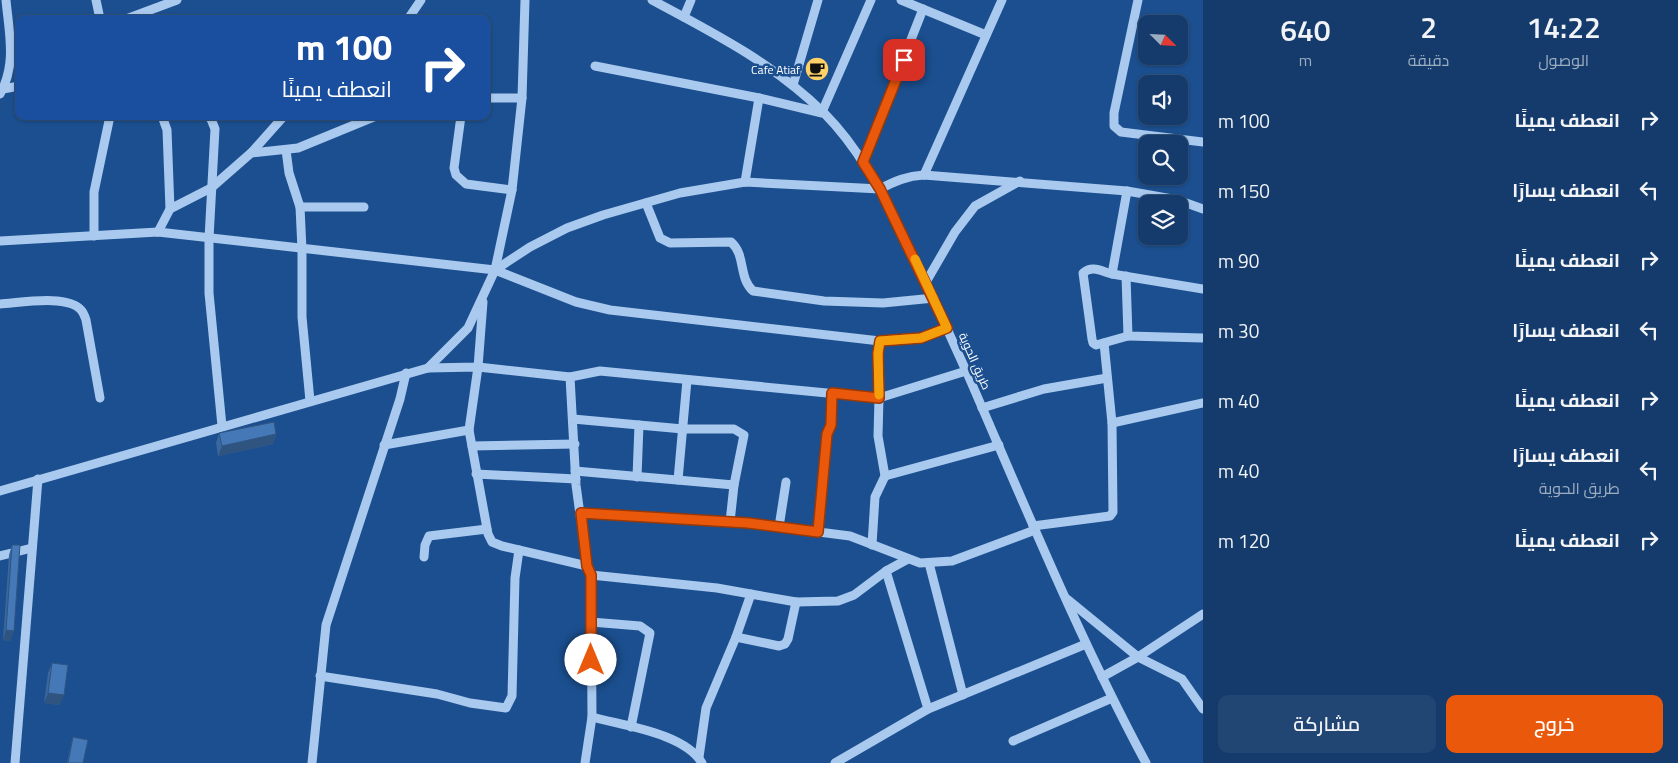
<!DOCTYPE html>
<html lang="ar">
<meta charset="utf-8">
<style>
:root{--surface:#143b6b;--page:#214673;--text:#f1f3f6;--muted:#9dadc1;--line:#33557e;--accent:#ea580c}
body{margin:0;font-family:"Titillium Web",Cairo,sans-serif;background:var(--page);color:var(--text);direction:rtl;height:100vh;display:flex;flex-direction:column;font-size:19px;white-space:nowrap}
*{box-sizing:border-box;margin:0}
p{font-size:16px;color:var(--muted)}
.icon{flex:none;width:28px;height:28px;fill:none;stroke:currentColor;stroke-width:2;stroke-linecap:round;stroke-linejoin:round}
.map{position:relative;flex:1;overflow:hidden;direction:ltr}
.side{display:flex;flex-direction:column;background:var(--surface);width:475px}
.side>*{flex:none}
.guide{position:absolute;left:15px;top:15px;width:475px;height:105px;border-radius:10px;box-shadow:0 1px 4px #0004,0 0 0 1px var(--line);direction:rtl;background:#1a4fa0;color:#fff;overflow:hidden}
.needle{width:32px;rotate:114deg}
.fabs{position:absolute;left:1138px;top:15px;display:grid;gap:10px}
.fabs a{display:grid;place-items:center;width:50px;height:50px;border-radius:10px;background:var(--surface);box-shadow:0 1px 4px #0004,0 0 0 1px var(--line);font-size:25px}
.pin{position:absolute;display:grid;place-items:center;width:42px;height:42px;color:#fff;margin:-21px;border-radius:10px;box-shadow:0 2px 8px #0006}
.me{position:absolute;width:55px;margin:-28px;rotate:0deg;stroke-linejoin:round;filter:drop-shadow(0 0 4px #0008)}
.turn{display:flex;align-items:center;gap:18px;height:105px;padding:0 15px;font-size:22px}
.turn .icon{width:65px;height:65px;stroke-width:2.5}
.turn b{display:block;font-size:35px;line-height:42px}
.eta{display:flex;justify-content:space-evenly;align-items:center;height:85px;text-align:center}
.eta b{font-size:30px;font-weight:600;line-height:35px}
.cta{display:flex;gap:10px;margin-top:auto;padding:10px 15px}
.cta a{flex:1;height:58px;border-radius:10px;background:var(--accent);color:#fff;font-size:20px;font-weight:600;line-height:58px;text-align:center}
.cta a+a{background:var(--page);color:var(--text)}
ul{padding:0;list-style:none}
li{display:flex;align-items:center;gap:15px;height:70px;padding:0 15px}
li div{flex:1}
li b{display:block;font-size:19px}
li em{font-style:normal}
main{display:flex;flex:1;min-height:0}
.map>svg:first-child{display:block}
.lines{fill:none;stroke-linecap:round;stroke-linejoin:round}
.minor{stroke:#a9c9ee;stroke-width:9}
.wall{fill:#3a679d}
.shaded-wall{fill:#305480}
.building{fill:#4478b7;stroke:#305480}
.route-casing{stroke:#983908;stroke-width:12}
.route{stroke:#ea580c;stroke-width:9}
.slow{stroke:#f59e0b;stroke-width:9}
.labels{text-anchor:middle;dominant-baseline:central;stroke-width:5;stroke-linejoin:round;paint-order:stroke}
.poi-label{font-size:12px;fill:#fff;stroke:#1b4f8f;text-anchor:end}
.street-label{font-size:12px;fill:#fff;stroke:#1b4f8f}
</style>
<main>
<section class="side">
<div class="eta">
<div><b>14:22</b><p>الوصول</p></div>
<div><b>2</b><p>دقيقة</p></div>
<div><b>640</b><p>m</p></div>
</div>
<ul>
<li><svg class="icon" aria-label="right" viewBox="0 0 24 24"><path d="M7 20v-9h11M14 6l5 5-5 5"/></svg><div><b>انعطف يمينًا</b></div><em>100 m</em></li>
<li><svg class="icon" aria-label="left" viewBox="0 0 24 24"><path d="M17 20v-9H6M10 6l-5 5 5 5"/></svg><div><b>انعطف يسارًا</b></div><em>150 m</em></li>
<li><svg class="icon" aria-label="right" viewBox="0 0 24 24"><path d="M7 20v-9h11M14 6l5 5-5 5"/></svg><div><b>انعطف يمينًا</b></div><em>90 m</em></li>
<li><svg class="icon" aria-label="left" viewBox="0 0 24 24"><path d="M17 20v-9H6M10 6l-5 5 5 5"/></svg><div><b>انعطف يسارًا</b></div><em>30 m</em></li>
<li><svg class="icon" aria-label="right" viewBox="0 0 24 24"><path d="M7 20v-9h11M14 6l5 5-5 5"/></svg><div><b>انعطف يمينًا</b></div><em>40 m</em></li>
<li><svg class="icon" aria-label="left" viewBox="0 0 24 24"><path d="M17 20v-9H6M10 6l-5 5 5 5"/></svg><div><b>انعطف يسارًا</b><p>طريق الحوية</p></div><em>40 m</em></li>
<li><svg class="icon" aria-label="right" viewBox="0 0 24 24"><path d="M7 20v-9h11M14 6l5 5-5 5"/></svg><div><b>انعطف يمينًا</b></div><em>120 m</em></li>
</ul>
<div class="cta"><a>خروج</a><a>مشاركة</a></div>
</section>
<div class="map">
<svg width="1203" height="763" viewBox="0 0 1203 763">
<rect width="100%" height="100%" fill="#1b4f8f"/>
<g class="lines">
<!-- minor -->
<g class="minor">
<path d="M96,0L100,19"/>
<path d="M652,0C714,33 773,63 824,113C860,149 882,194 905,239C927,284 947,329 968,375C1025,506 1079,638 1146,763"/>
<path d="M901,0L986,35"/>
<path d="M1138,0L1114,113V126L1121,132L1203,142"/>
<path d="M684,17L691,0"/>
<path d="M126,19L177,0"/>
<path d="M408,19L421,0"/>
<path d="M595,66L759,98L822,113"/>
<path d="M793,85L818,0"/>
<path d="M3,89L19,86"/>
<path d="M0,94C17,64 9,33 6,0"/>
<path d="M486,98H522"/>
<path d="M822,112L871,0"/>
<path d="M162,116L167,130L170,209"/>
<path d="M207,116L211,119L215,129L209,238V293L222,426"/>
<path d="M461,116L454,168L456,175L466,184L512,190"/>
<path d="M286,150L289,173L300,207L302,250V317L310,401"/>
<path d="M251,153L298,148L376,116"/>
<path d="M863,162L923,9"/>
<path d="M924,175L1002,0"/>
<path d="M745,182L759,98"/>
<path d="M1127,191L1112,274L1203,289"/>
<path d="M646,203L660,238L670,243L731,242C746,255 738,277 753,291L824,301L883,303L934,298"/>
<path d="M300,207H364"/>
<path d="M158,232L170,209L211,188L251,153L284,116"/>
<path d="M94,236V192L110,116"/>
<path d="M0,241L158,232L495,270L576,302L610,310L880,341L921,338L947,327"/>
<path d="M495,270L530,247L567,228L603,215L680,193L745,182L880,189C895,181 907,176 924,175L1127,191L1178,200L1203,209"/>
<path d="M1112,274C1101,271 1092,265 1083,273L1092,339L1093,343L1096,345L1128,336"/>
<path d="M1126,276L1128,336L1203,338"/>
<path d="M926,282L955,232L975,206L1020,181"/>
<path d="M0,304C19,303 68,294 81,310C83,312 85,317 86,320L100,398"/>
<path d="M1104,343L1112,423L1203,403"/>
<path d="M428,368L478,367L570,377L576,485L587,566L502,546L492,542L488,534L469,430L478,367L483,302"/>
<path d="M570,377L600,371L879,398L966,371"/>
<path d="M982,408L1044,389L1107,378"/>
<path d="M573,419L683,429H734L744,435L734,485L575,471"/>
<path d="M384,445L469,430"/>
<path d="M472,446L575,444"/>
<path d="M476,474L576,479"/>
<path d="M885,476L999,445"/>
<path d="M637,477L639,425"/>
<path d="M678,480L687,380"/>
<path d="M0,491L428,368L468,328L495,270L512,190L522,98L525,0"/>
<path d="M581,513L748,523L850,536L920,563L952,561L1035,530"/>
<path d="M730,522L734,485"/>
<path d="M1033,526L1110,516L1113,512L1112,423"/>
<path d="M779,527L786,482"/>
<path d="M818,532L827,434L831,425L833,393"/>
<path d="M872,545L875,497L885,476L878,436L879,398L878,353L880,341"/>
<path d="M0,556L32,548"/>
<path d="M424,557L425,545L429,536L487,529"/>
<path d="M929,563L963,695"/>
<path d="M886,571L928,709"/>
<path d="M1067,599L1138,657L1182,679L1203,709"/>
<path d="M591,622L640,626L650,633L631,727"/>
<path d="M736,637L779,646L785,644L788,639L796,602"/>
<path d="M320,676L437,694L470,703L506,708L512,696L515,578L519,550"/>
<path d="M1102,677L1138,657L1203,614"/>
<path d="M592,717C624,726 684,733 702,763"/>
<path d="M1013,741L1112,698"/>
<path d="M699,757L706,708L736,637L751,594"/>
<path d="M15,763L38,479"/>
<path d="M312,763L326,625L400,399L406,373"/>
<path d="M585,763L592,717L591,575L717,588L796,602L838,601L854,595L886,571L908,559"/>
<path d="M835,763L928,709L1086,644"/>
</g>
</g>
<!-- wall -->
<g class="wall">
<path d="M219,433L276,434L273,444L218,456L216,443Z"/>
<path d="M12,545L14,631L10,641L3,640L9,555Z"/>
<path d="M52,663L60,705L44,703L48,673Z"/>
<path d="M73,737L83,763H67L71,744Z"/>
</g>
<!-- shaded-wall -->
<g class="shaded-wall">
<path d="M276,434L273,444L218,456L222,446Z"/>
<path d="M6,630L14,631L10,641L3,640Z"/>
<path d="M48,693L64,695L60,705L44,703Z"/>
</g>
<!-- building -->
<g class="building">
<path d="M274,422L276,434L222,446L219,433Z"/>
<path d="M12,545H20L14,631L6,630Z"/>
<path d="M52,663L68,665L64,695L48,693Z"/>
<path d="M73,737L88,740L83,763H68Z"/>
</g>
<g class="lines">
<!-- route casing -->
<g class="route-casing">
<path id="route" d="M591,660V575L587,566L581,513L748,523L818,532L827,434L831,425L832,393L879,398L878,353L880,341L921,338L947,328L880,189L863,162L904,60"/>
</g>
<!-- route -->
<use href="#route" class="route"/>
<!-- slow -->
<path class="slow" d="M879,395L878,353L880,341L921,338L947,328L915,259"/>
</g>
<!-- icons -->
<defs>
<g id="cafe-disc" transform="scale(1.25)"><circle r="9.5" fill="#ffd166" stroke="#1b4f8f"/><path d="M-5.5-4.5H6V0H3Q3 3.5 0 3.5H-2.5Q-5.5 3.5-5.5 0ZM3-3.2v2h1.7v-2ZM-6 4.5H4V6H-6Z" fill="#111"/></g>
</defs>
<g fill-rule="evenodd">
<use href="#cafe-disc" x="817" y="69"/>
</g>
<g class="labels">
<!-- poi labels -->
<g class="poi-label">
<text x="800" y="69">Cafe Atiaf</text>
</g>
<!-- street labels -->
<g class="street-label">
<text transform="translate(975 361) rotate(66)">طريق الحوية</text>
</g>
</g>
</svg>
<div class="fabs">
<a><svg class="needle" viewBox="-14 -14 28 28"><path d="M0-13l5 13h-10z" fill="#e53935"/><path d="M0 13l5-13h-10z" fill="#9dadc1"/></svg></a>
<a><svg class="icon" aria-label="sound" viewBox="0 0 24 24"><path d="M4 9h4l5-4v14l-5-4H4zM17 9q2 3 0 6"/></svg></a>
<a><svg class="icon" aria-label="search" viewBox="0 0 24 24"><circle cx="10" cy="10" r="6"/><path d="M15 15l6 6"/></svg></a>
<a><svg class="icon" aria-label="layers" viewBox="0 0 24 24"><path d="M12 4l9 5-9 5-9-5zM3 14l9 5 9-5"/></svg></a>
</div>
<div class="pin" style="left:904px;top:60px;background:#d93025"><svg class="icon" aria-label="arrive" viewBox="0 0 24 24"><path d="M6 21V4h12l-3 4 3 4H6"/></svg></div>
<svg class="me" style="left:591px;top:660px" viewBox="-20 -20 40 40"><circle r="19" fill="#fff"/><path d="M0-13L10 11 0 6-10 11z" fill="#ea580c"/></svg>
<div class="guide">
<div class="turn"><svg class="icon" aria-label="right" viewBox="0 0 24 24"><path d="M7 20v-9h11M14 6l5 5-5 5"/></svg><div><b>100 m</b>انعطف يمينًا</div></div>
</div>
</div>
</main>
